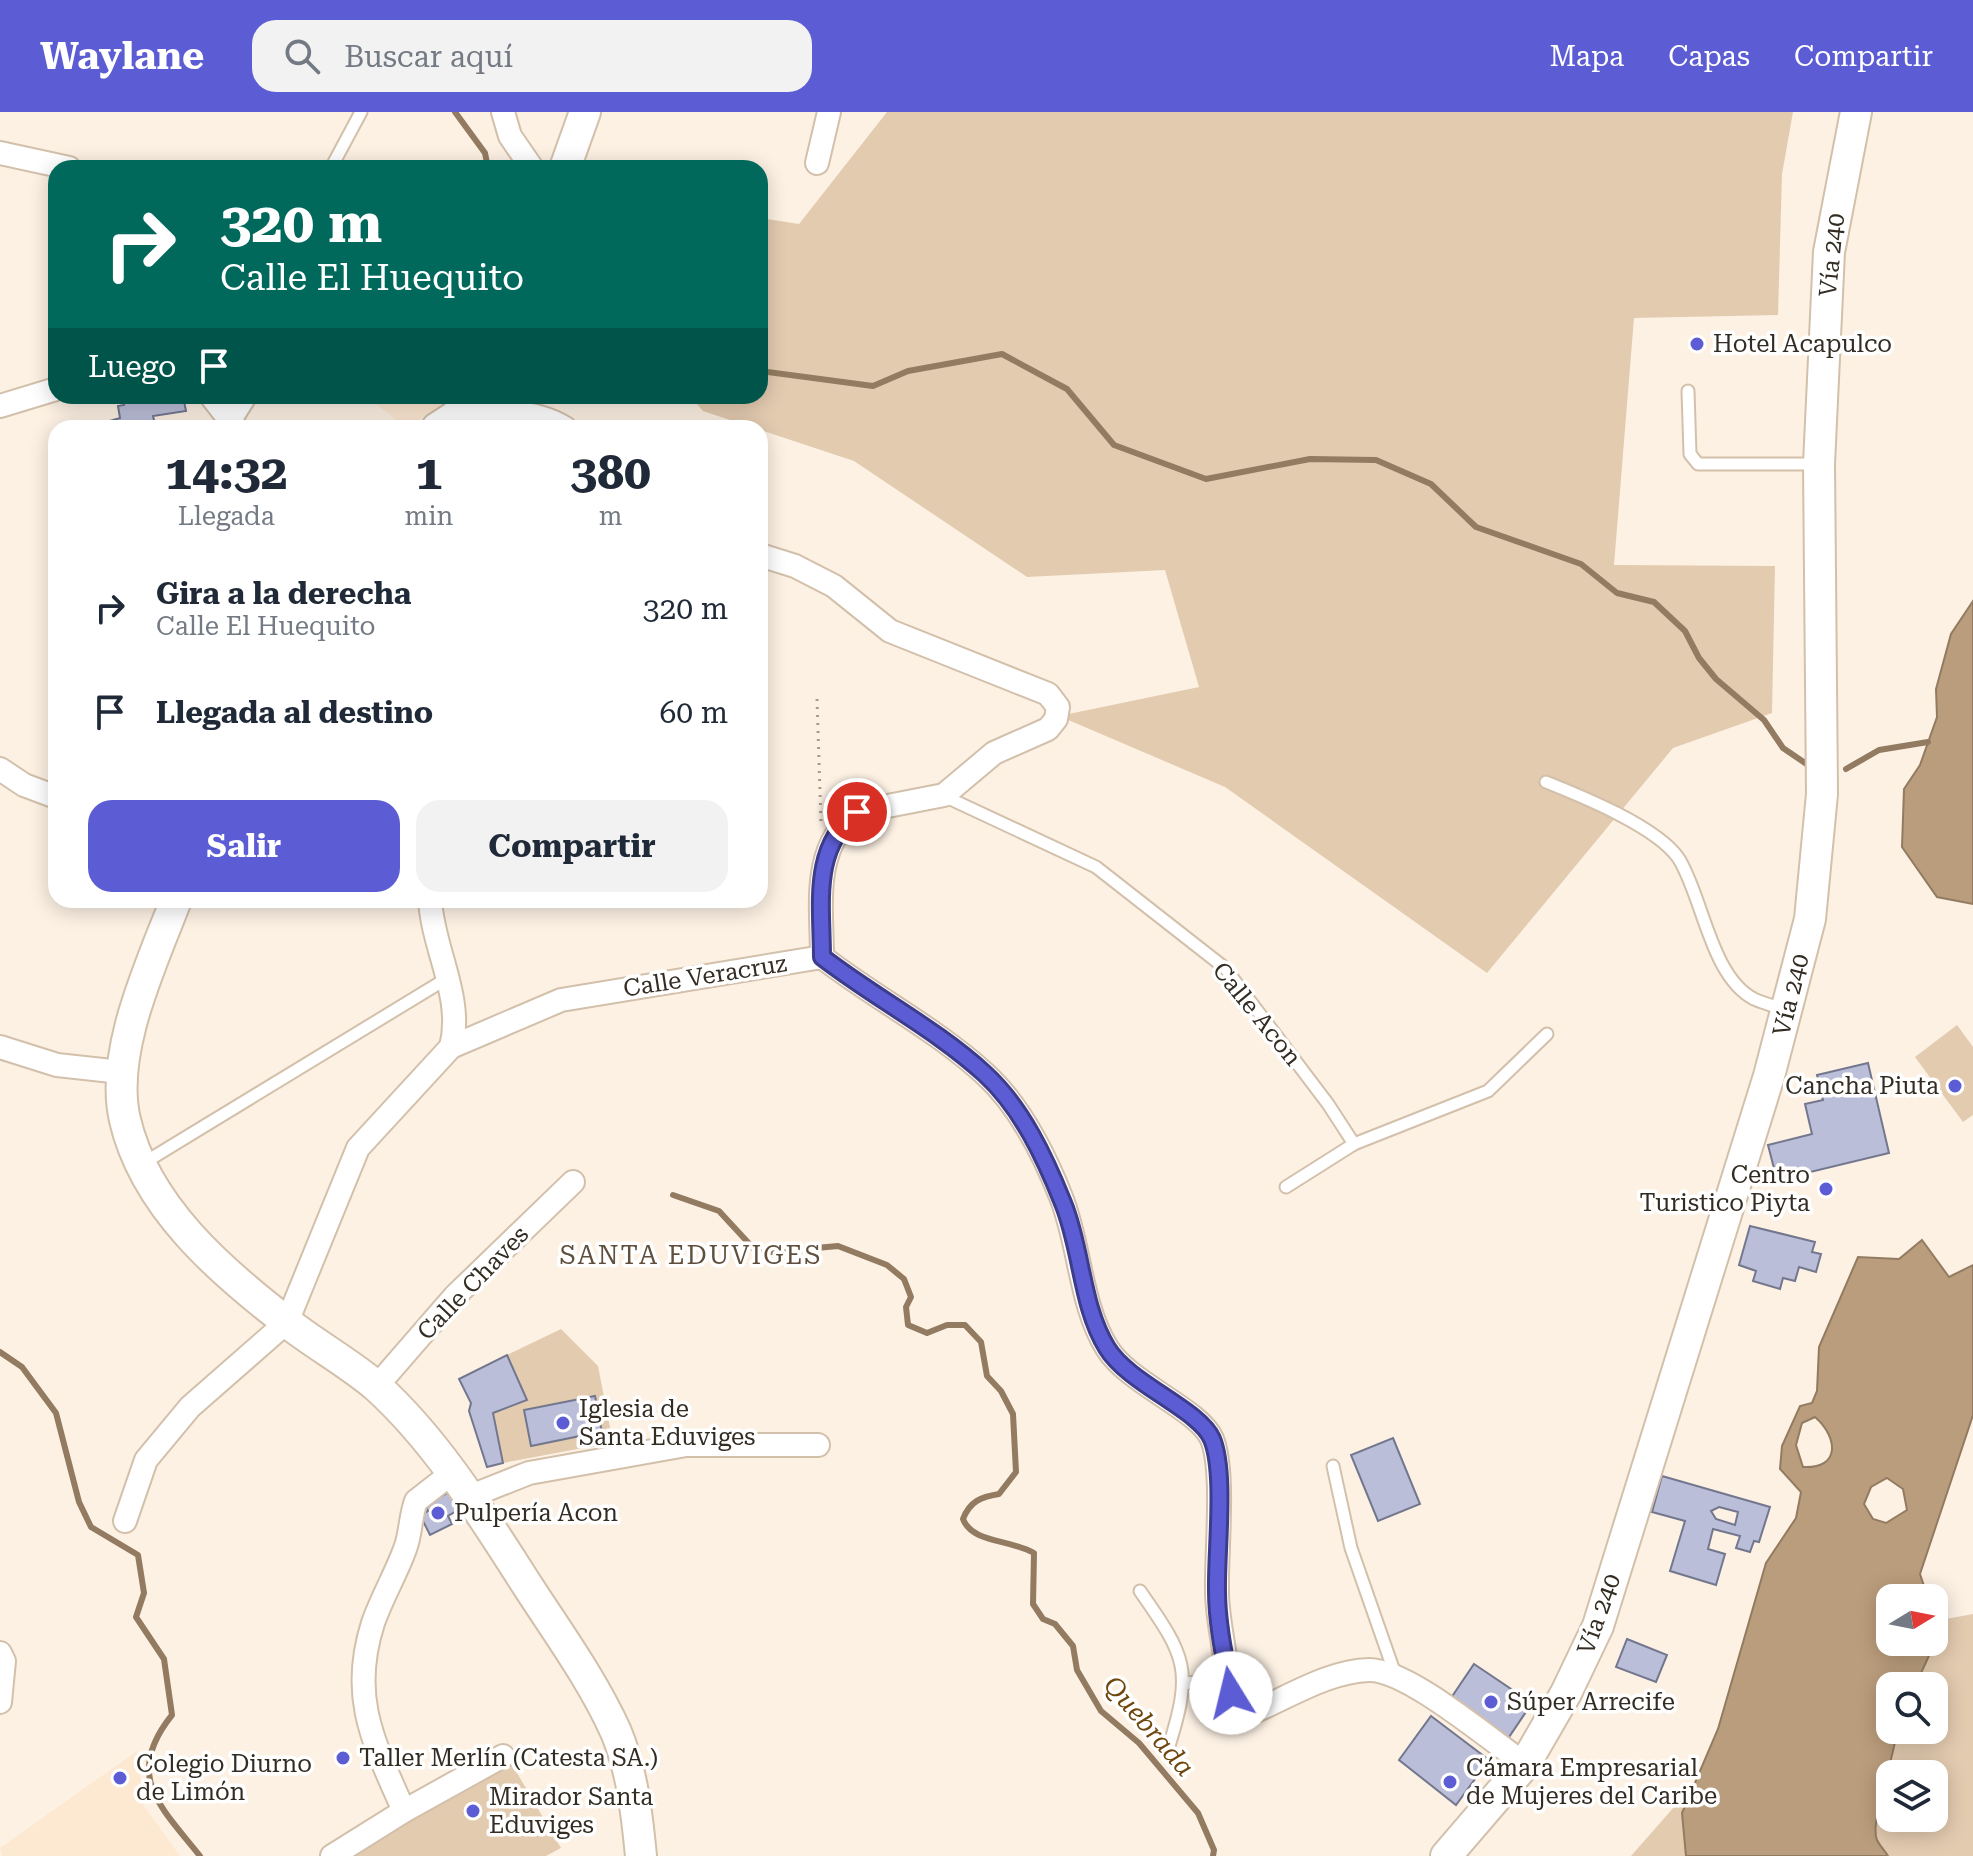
<!DOCTYPE html>
<html lang="es">
<meta charset="utf-8">
<style>
:root{--surface:#fff;--page:#f2f2f3;--text:#1f2937;--muted:#747a83;--accent:#5c5cd4}
body{margin:0;font-family:"Roboto Serif",serif;background:var(--page);color:var(--text);height:100vh;display:flex;flex-direction:column;font-size:30px;white-space:nowrap}
*{box-sizing:border-box;margin:0}
p{font-size:26px;color:var(--muted)}
.icon{flex:none;width:44px;height:44px;fill:none;stroke:currentColor;stroke-width:2;stroke-linecap:round;stroke-linejoin:round}
.map{position:relative;flex:1;overflow:hidden}
.side{position:absolute;left:48px;top:308px;width:720px;height:488px;display:flex;flex-direction:column;background:var(--surface);border-radius:24px;box-shadow:0 4px 20px #0003}
.side>*{flex:none}
.guide{position:absolute;left:48px;top:48px;width:720px;height:244px;border-radius:24px;box-shadow:0 4px 20px #0003;background:#00695c;color:#fff;overflow:hidden}
.needle{width:52px;rotate:80deg}
.tools{position:absolute;left:1876px;top:1472px;display:grid;gap:16px}
.tools a{display:grid;place-items:center;width:72px;height:72px;border-radius:16px;background:var(--surface);box-shadow:0 4px 20px #0003;font-size:40px}
.pin{position:absolute;display:grid;place-items:center;width:68px;height:68px;color:#fff;margin:-34px;border:4px solid #fff;border-radius:50%;box-shadow:0 2px 8px #0007}
.me{position:absolute;width:88px;margin:-44px;rotate:351deg;stroke-linejoin:round;filter:drop-shadow(0 0 6px #0008)}
.turn{display:flex;align-items:center;gap:28px;height:168px;padding:0 40px;font-size:36px}
.turn .icon{width:104px;height:104px;stroke-width:2.5}
.turn b{display:block;font-size:56px;line-height:68px}
.then{display:flex;align-items:center;height:76px;padding:0 40px;background:#0003;gap:16px;font-size:30px}
.eta{display:flex;justify-content:space-evenly;align-items:center;height:136px;text-align:center}
.eta b{font-size:48px;font-weight:700;line-height:56px}
.action{display:flex;gap:16px;margin-top:auto;padding:16px 40px}
.action a{flex:1;height:92px;border-radius:24px;background:var(--accent);color:#fff;font-size:32px;font-weight:700;line-height:92px;text-align:center}
.action a+a{background:var(--page);color:var(--text)}
ul{padding:0;list-style:none}
li{display:flex;align-items:center;gap:24px;height:104px;padding:0 40px}
li div{flex:1}
li b{display:block;font-size:30px}
li em{font-style:normal}
header{display:flex;align-items:center;gap:48px;box-sizing:border-box;height:112px;padding:0 40px;background:var(--accent);color:#fff}
header strong{font-size:38px}
nav{display:flex;gap:44px;margin-inline-start:auto;font-size:28px}
.search{width:560px;height:72px;background:var(--page);display:flex;align-items:center;gap:20px;box-sizing:border-box;padding:0 28px;border-radius:24px;color:var(--muted);font-size:30px}
.map>svg:first-child{display:block}
.built{fill:#fde8d2}
.green{fill:#e3cbb0;fill-rule:evenodd}
.water{fill:#ba9d7c;stroke:#927b61;stroke-width:2;fill-rule:evenodd}
.lines{fill:none;stroke-linecap:round;stroke-linejoin:round}
.stream{stroke:#927b61;stroke-width:6}
.building{fill:#babed8;stroke:#73778e;stroke-width:2;fill-rule:evenodd}
.lane-casing{stroke:#d3c0ab;stroke-width:15}
.street-casing{stroke:#d3c0ab;stroke-width:26}
.secondary-casing{stroke:#d3c0ab;stroke-width:34}
.path{stroke:#a69c91;stroke-width:3;stroke-dasharray:2 6;stroke-linecap:butt}
.lane{stroke:#fff;stroke-width:11}
.street{stroke:#fff;stroke-width:22}
.secondary{stroke:#fff;stroke-width:30}
.route-casing{stroke:#3c3c8a;stroke-width:20}
.route{stroke:#5c5cd4;stroke-width:14}
.poi-dot{fill:#5c5cd4;stroke:#fff;stroke-width:3}
.labels{text-anchor:middle;dominant-baseline:central;stroke-width:7;stroke-linejoin:round;paint-order:stroke}
.street-label{font-size:24px;fill:#332c23;stroke:#fff}
.poi-label{font-size:24px;fill:#332c23;stroke:#fff;text-anchor:start}
.neighbourhood-label{font-size:26px;letter-spacing:2px;fill:#5f4f3c;stroke:#fff}
.water-label{font-size:26px;font-style:italic;fill:#6f470d;stroke:#fff}
</style>
<header>
<strong>Waylane</strong>
<div class="search"><svg class="icon" aria-label="search" viewBox="0 0 24 24"><circle cx="10" cy="10" r="6"/><path d="M15 15l6 6"/></svg>Buscar aquí</div>
<nav><a>Mapa</a><a>Capas</a><a>Compartir</a></nav>
</header>
<div class="map">
<svg width="1973" height="1744" viewBox="0 0 1973 1744">
<rect width="100%" height="100%" fill="#fdf1e4"/>
<!-- built -->
<g class="built">
<path d="M371,284H456L406,316L370,287Z"/>
<path d="M137,1639L144,1694L180,1744H2L0,1736Z"/>
</g>
<!-- green -->
<g class="green">
<path d="M887,0H1793L1782,62L1778,203L1634,206L1614,453L1775,454L1772,601L1673,636L1487,861L1225,675L1059,604L1199,575L1165,458L1027,465L854,349L703,299L690,284H760V106L799,112Z"/>
<path d="M1957,913L1973,935V1003L1963,1010L1915,945Z"/>
<path d="M561,1217L598,1254L613,1331H604L595,1285L524,1299L531,1333L585,1323L588,1335L503,1351L493,1301L527,1288L507,1243Z"/>
<path d="M1973,1502V1744H1888C1885,1739 1880,1734 1877,1728C1869,1711 1895,1644 1897,1618H1934V1574H1915L1946,1507ZM1890,1662H1934V1706H1890Z"/>
<path d="M510,1649L561,1736L546,1744H346Z"/>
<path d="M1689,1678L1682,1701L1686,1744H1631Z"/>
</g>
<!-- water -->
<g class="water">
<path d="M1973,489V792L1937,785L1902,735L1904,677L1920,653L1937,605L1936,577L1951,522Z"/>
<path d="M1922,1128L1949,1165L1973,1153V1303L1920,1462L1928,1486H1890V1530H1934V1493L1946,1507L1915,1574H1890V1618H1897C1895,1644 1869,1711 1877,1728C1880,1734 1885,1739 1888,1744H1686L1682,1701L1718,1617L1766,1451L1796,1406L1801,1380L1780,1357L1782,1334L1800,1294L1812,1291L1817,1279L1819,1235L1858,1145L1899,1147ZM1815,1305C1838,1325 1841,1357 1803,1355L1796,1333L1802,1311ZM1887,1366L1903,1377L1907,1398L1886,1411L1873,1407L1864,1392L1871,1375Z"/>
</g>
<g class="lines">
<!-- stream -->
<g class="stream">
<path d="M455,0L485,41L488,56"/>
<path d="M760,259L873,274L908,259L1002,242L1067,277L1114,333L1206,367L1310,347L1376,348L1431,372L1476,415L1581,452L1617,481L1654,490L1685,519L1699,546L1716,567L1764,608L1783,636L1808,653"/>
<path d="M1846,657L1879,638L1928,630"/>
<path d="M673,1083L719,1099L755,1138L772,1140L838,1134L887,1153L904,1167L911,1185L906,1195L908,1213L927,1221L947,1213H965L981,1230L987,1264L1001,1279L1013,1302L1016,1360L999,1382C981,1385 970,1389 963,1407C972,1431 1009,1427 1034,1441L1033,1492L1043,1507L1055,1512L1073,1534L1077,1558L1101,1599L1139,1631L1198,1701L1214,1738L1213,1744"/>
<path d="M0,1240L22,1255L56,1301L79,1390L91,1415L138,1443L144,1481L136,1505L164,1547L172,1603C123,1664 161,1695 200,1744"/>
</g>
</g>
<!-- building -->
<g class="building">
<path d="M123,284H183L186,299L153,304L156,316H86L120,306L118,294L124,293Z"/>
<path d="M1868,951L1889,1041L1777,1068L1768,1033L1812,1022L1805,992L1823,988L1817,963Z"/>
<path d="M1750,1114L1815,1130L1812,1140L1821,1142L1816,1160L1799,1155L1795,1169L1783,1166L1780,1177L1753,1169L1756,1159L1739,1153Z"/>
<path d="M507,1243L527,1288L493,1301L503,1351L487,1355L469,1299L471,1291L459,1267Z"/>
<path d="M595,1284L604,1331L588,1335L585,1323L531,1334L524,1298Z"/>
<path d="M1393,1326L1420,1392L1378,1409L1351,1343Z"/>
<path d="M1662,1364L1770,1395L1759,1430L1754,1429L1750,1440L1736,1436L1740,1424L1713,1417L1708,1437L1725,1442L1716,1473L1670,1459L1685,1409L1652,1400ZM1719,1395L1738,1400L1735,1413L1716,1407L1711,1399Z"/>
<path d="M449,1380L458,1398L448,1404L452,1412L430,1423L420,1403L428,1399L425,1393Z"/>
<path d="M1627,1527L1667,1543L1656,1570L1616,1555Z"/>
<path d="M1474,1552L1532,1591L1507,1628L1449,1589Z"/>
<path d="M1431,1604L1489,1648L1456,1693L1399,1648Z"/>
</g>
<g class="lines">
<!-- lane casing -->
<g class="lane-casing">
<g id="lane">
<path d="M331,56L361,0"/>
<path d="M1688,279L1690,342L1698,352H1818"/>
<path d="M1546,670C1581,684 1658,715 1679,747C1703,786 1711,865 1754,887C1763,891 1774,894 1783,897"/>
<path d="M944,684L1096,755L1225,856L1328,992L1354,1032L1488,979L1547,922"/>
<path d="M142,1052L446,867"/>
<path d="M1286,1075L1354,1032"/>
<path d="M1333,1354L1351,1436L1395,1562"/>
<path d="M1140,1479C1187,1546 1193,1558 1168,1637"/>
<path d="M1184,1572L1228,1563"/>
</g>
</g>
<!-- street casing -->
<g class="street-casing">
<g id="street">
<path d="M503,0L510,24L532,56"/>
<path d="M0,41L69,56"/>
<path d="M817,51L829,0"/>
<path d="M211,284L236,316"/>
<path d="M0,294L56,277"/>
<path d="M457,303C495,299 532,296 565,316"/>
<path d="M230,308L245,284"/>
<path d="M760,443L795,454L834,474L890,519L1048,582L1058,595L1056,607L1048,617L994,641L944,683L857,700C811,736 822,793 822,845"/>
<path d="M0,657L24,673L56,685"/>
<path d="M430,788C433,838 464,886 451,935"/>
<path d="M0,935L57,953L121,960"/>
<path d="M376,1275L455,1184L573,1070"/>
<path d="M452,1361L416,1389C410,1405 411,1422 405,1437C396,1462 382,1485 373,1511C349,1586 374,1631 404,1699L503,1644"/>
<path d="M471,1384L529,1361L686,1333H818"/>
<path d="M125,1409L146,1348L190,1295L287,1210L358,1036L451,935L561,888L822,845C875,886 936,917 985,962C1020,994 1044,1042 1061,1085C1080,1132 1080,1193 1107,1236C1129,1272 1199,1297 1212,1327C1225,1360 1216,1440 1217,1479C1217,1501 1222,1523 1225,1545C1228,1566 1229,1585 1244,1601L1253,1600C1289,1585 1329,1559 1369,1558C1407,1557 1490,1628 1525,1652"/>
<path d="M0,1541L4,1549L0,1590"/>
<path d="M332,1744L404,1699"/>
</g>
</g>
<!-- secondary casing -->
<g class="secondary-casing">
<g id="secondary">
<path d="M565,56L585,0"/>
<path d="M437,316L457,303L466,284"/>
<path d="M176,788C152,851 109,940 125,1008C145,1094 220,1159 288,1211C316,1233 349,1251 376,1274C438,1330 484,1406 529,1476C559,1522 593,1569 616,1620C632,1658 637,1703 641,1744"/>
<path d="M1446,1744L1525,1652L1566,1581L1598,1514L1769,964L1810,807L1822,682L1819,352L1829,140L1856,0"/>
</g>
</g>
<!-- path -->
<path class="path" d="M817,587L821,711"/>
<!-- lane -->
<use href="#lane" class="lane"/>
<!-- street -->
<use href="#street" class="street"/>
<!-- secondary -->
<use href="#secondary" class="secondary"/>
</g>
<g class="lines">
<!-- route casing -->
<g class="route-casing">
<path id="route" d="M857,700C811,736 822,793 822,845C875,886 936,917 985,962C1022,996 1045,1046 1063,1091C1082,1137 1081,1194 1107,1236C1129,1272 1199,1297 1212,1327C1226,1361 1216,1440 1217,1479C1217,1512 1225,1548 1231,1581"/>
</g>
<!-- route -->
<use href="#route" class="route"/>
</g>
<!-- markers -->
<g class="poi-dot">
<circle cx="1697" cy="232" r="8"/>
<circle cx="1955" cy="974" r="8"/>
<circle cx="1826" cy="1077" r="8"/>
<circle cx="563" cy="1311" r="8"/>
<circle cx="438" cy="1401" r="8"/>
<circle cx="1491" cy="1590" r="8"/>
<circle cx="343" cy="1646" r="8"/>
<circle cx="120" cy="1666" r="8"/>
<circle cx="1450" cy="1670" r="8"/>
<circle cx="473" cy="1699" r="8"/>
</g>
<g class="labels">
<!-- street labels -->
<g class="street-label">
<text transform="translate(1832 143) rotate(-84)">Vía 240</text>
<text transform="translate(705 864) rotate(-9)">Calle Veracruz</text>
<text transform="translate(1791 883) rotate(-76)">Vía 240</text>
<text transform="translate(1257 902) rotate(51)">Calle Acon</text>
<text transform="translate(473 1171) rotate(-46)">Calle Chaves</text>
<text transform="translate(1599 1502) rotate(-70)">Vía 240</text>
</g>
<!-- poi labels -->
<g class="poi-label">
<text x="1713" y="232">Hotel Acapulco</text>
<text x="1939" y="974" text-anchor="end">Cancha Piuta</text>
<text x="1810" y="1063" text-anchor="end">Centro<tspan x="1810" dy="28">Turistico Piyta</tspan></text>
<text x="579" y="1297">Iglesia de<tspan x="579" dy="28">Santa Eduviges</tspan></text>
<text x="454" y="1401">Pulpería Acon</text>
<text x="1507" y="1590">Súper Arrecife</text>
<text x="359" y="1646">Taller Merlín (Catesta SA.)</text>
<text x="136" y="1652">Colegio Diurno<tspan x="136" dy="28">de Limón</tspan></text>
<text x="1466" y="1656">Cámara Empresarial<tspan x="1466" dy="28">de Mujeres del Caribe</tspan></text>
<text x="489" y="1685">Mirador Santa<tspan x="489" dy="28">Eduviges</tspan></text>
</g>
<!-- neighbourhood labels -->
<g class="neighbourhood-label">
<text x="691" y="1143">SANTA EDUVIGES</text>
</g>
<!-- water labels -->
<g class="water-label">
<text transform="translate(1149 1614) rotate(49)">Quebrada</text>
</g>
</g>
</svg>
<div class="tools">
<a><svg class="needle" viewBox="-14 -14 28 28"><path d="M0-13l5 13h-10z" fill="#e53935"/><path d="M0 13l5-13h-10z" fill="#747a83"/></svg></a>
<a><svg class="icon" aria-label="search" viewBox="0 0 24 24"><circle cx="10" cy="10" r="6"/><path d="M15 15l6 6"/></svg></a>
<a><svg class="icon" aria-label="layers" viewBox="0 0 24 24"><path d="M12 4l9 5-9 5-9-5zM3 14l9 5 9-5"/></svg></a>
</div>
<div class="pin" style="left:857px;top:700px;background:#d93025"><svg class="icon" aria-label="arrive" viewBox="0 0 24 24"><path d="M6 21V4h12l-3 4 3 4H6"/></svg></div>
<svg class="me" style="left:1231px;top:1581px" viewBox="-20 -20 40 40"><circle r="19" fill="#fff"/><path d="M0-13L10 11 0 6-10 11z" fill="#5c5cd4"/></svg>
<div class="guide">
<div class="turn"><svg class="icon" aria-label="right" viewBox="0 0 24 24"><path d="M7 20v-9h11M14 6l5 5-5 5"/></svg><div><b>320 m</b>Calle El Huequito</div></div>
<div class="then">Luego<svg class="icon" aria-label="arrive" viewBox="0 0 24 24"><path d="M6 21V4h12l-3 4 3 4H6"/></svg></div>
</div>
<section class="side">
<div class="eta">
<div><b>14:32</b><p>Llegada</p></div>
<div><b>1</b><p>min</p></div>
<div><b>380</b><p>m</p></div>
</div>
<ul>
<li><svg class="icon" aria-label="right" viewBox="0 0 24 24"><path d="M7 20v-9h11M14 6l5 5-5 5"/></svg><div><b>Gira a la derecha</b><p>Calle El Huequito</p></div><em>320 m</em></li>
<li><svg class="icon" aria-label="arrive" viewBox="0 0 24 24"><path d="M6 21V4h12l-3 4 3 4H6"/></svg><div><b>Llegada al destino</b></div><em>60 m</em></li>
</ul>
<div class="action"><a>Salir</a><a>Compartir</a></div>
</section>
</div>
